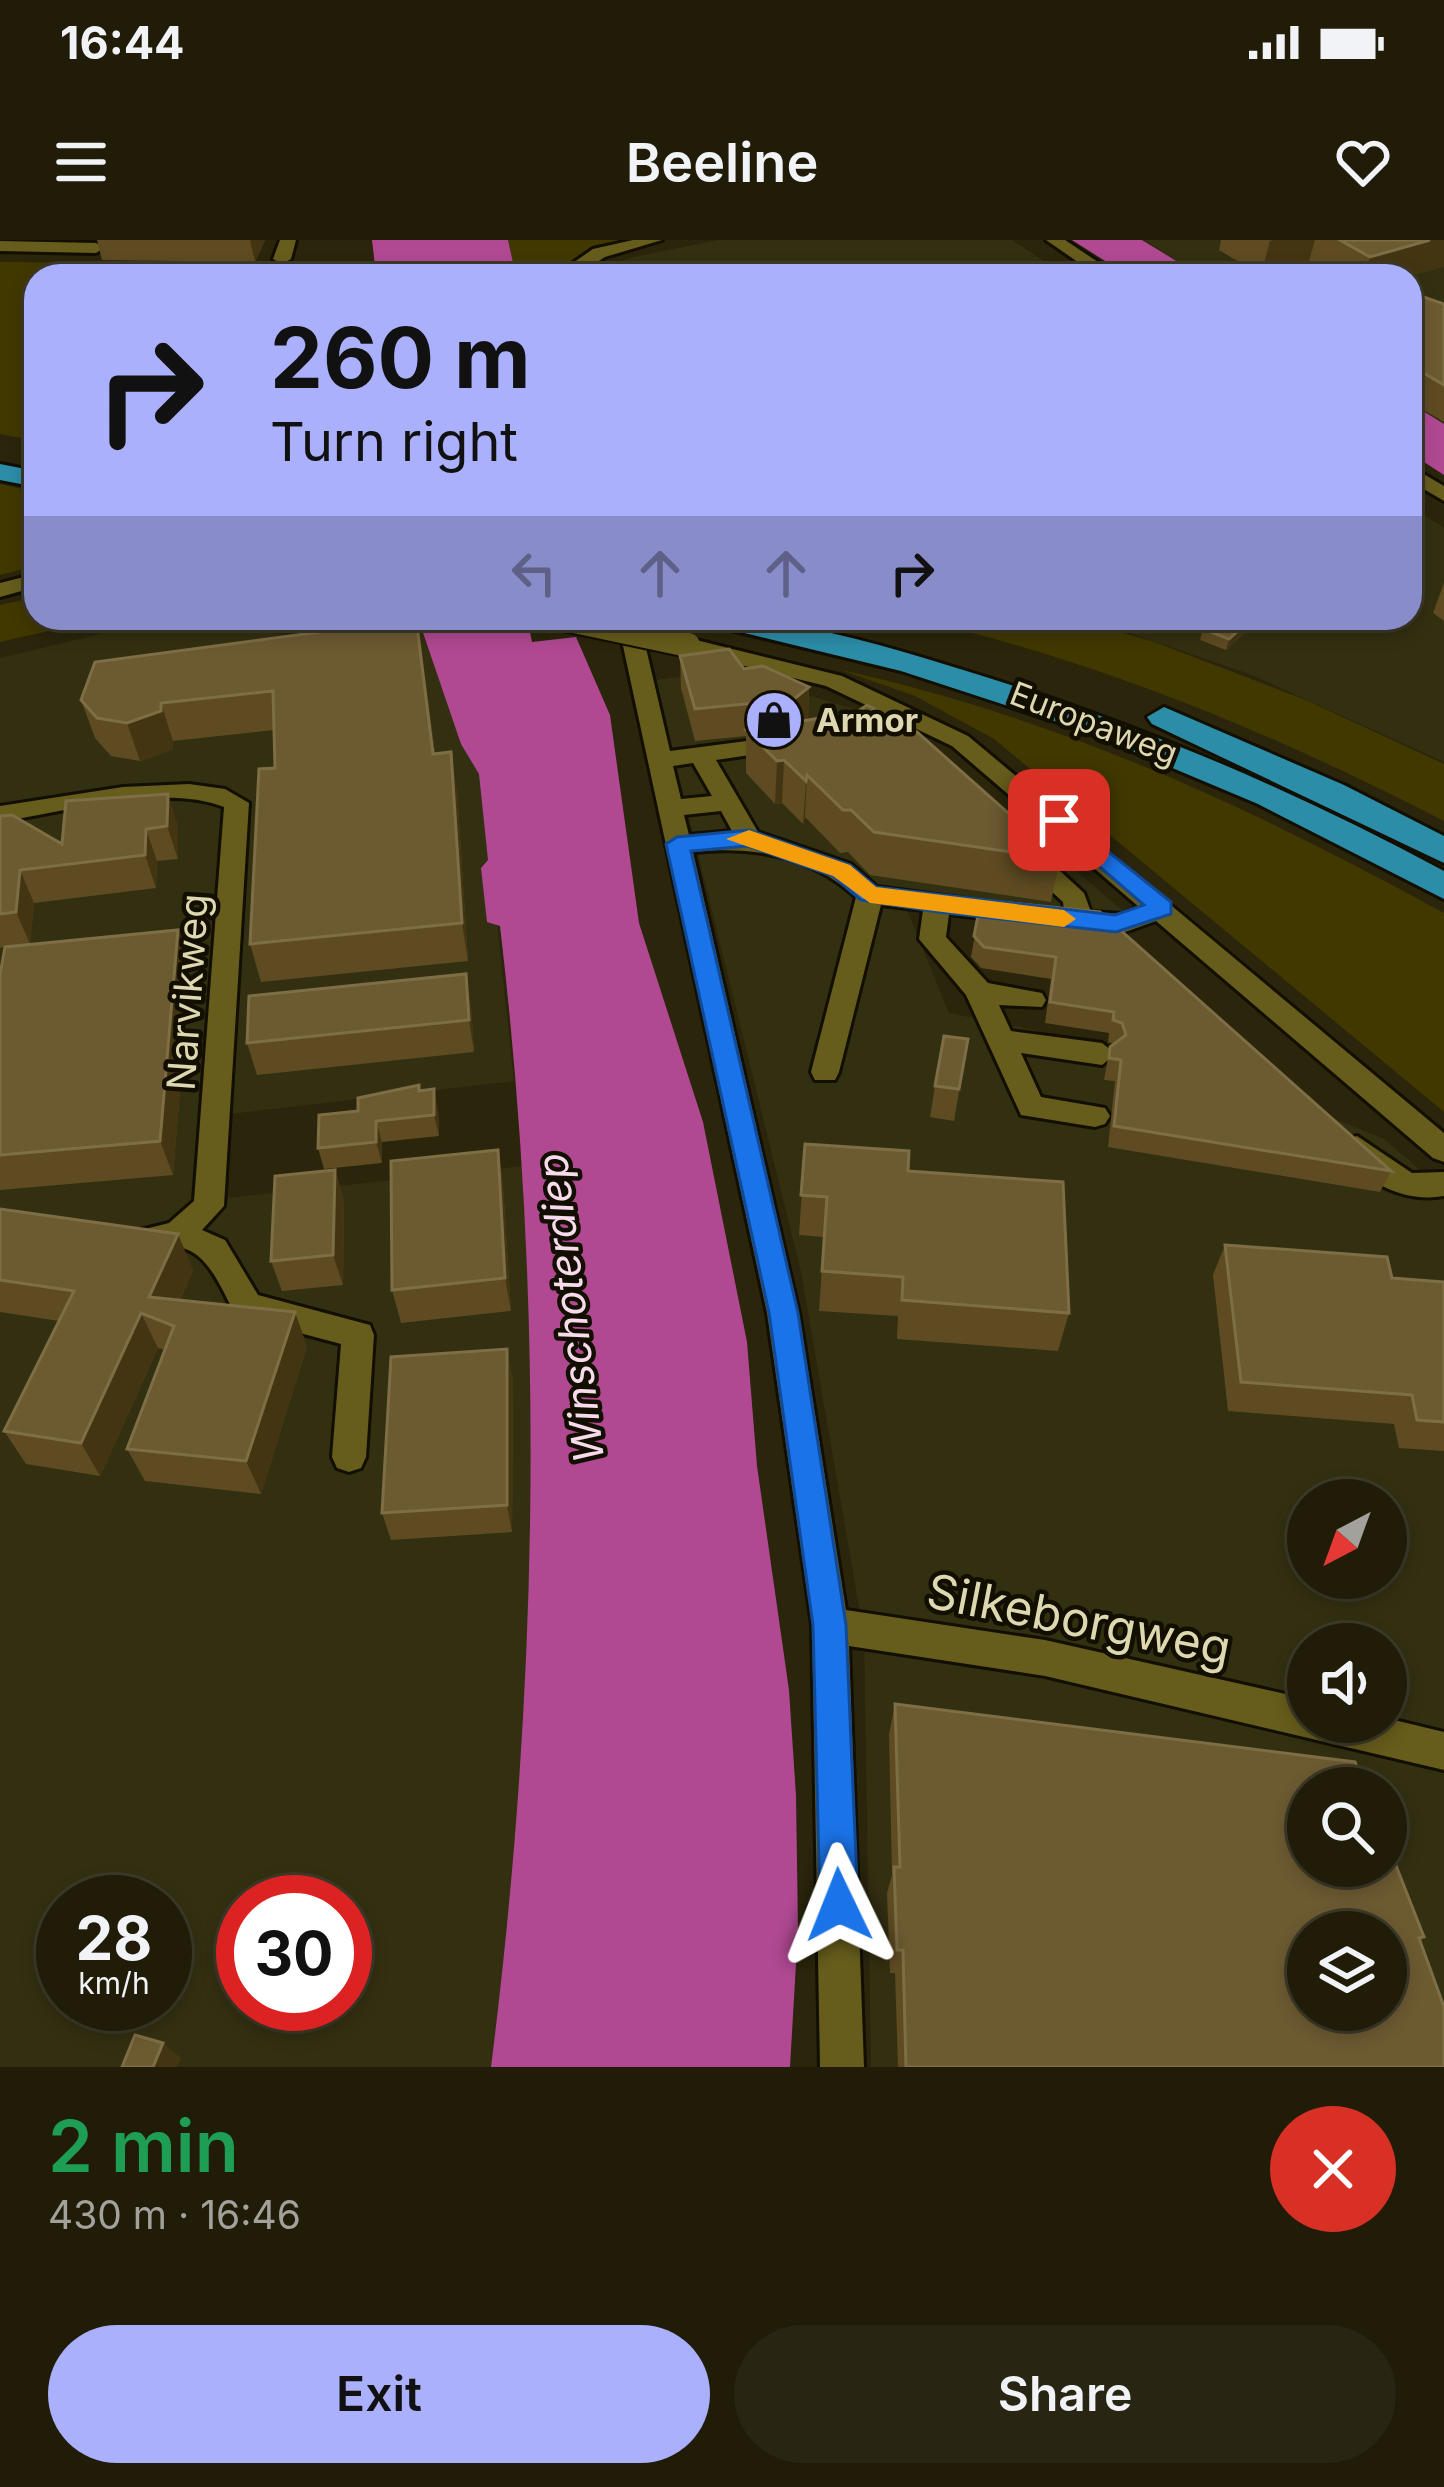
<!DOCTYPE html>
<meta charset="utf-8">
<style>
:root{--surface:#201c08;--page:#282512;--text:#f1f3f6;--muted:#a2a19c;--line:#3d3a29;--accent:#aab0fb}
body{margin:0;font-family:Inter,sans-serif;background:var(--page);color:var(--text);height:100vh;display:flex;flex-direction:column;font-size:45px;white-space:nowrap}
*{box-sizing:border-box;margin:0}
p{font-size:39px;color:var(--muted)}
.icon{flex:none;width:66px;height:66px;fill:none;stroke:currentColor;stroke-width:2;stroke-linecap:round;stroke-linejoin:round}
.map{position:relative;height:1827px;overflow:hidden}
.sheet{display:flex;flex-direction:column;background:var(--surface);flex:1}
.sheet>*{flex:none}
.banner{position:absolute;left:24px;top:24px;width:1398px;height:366px;border-radius:36px;box-shadow:0 6px 18px #0003,0 0 0 3px var(--line);background:#aab0fb;color:#111;overflow:hidden}
.needle{width:78px;rotate:221deg}
.controls{position:absolute;left:1287px;top:1239px;display:grid;gap:24px}
.controls a{display:grid;place-items:center;width:120px;height:120px;border-radius:50%;background:var(--surface);box-shadow:0 6px 18px #0003,0 0 0 3px var(--line);font-size:60px}
.speed{position:absolute;left:36px;top:1635px;display:flex;gap:24px;font-size:60px;font-weight:700;text-align:center}
.speed>*{display:grid;place-content:center;width:156px;height:156px;border-radius:50%;background:var(--surface);box-shadow:0 6px 18px #0003,0 0 0 3px var(--line);line-height:1}
.speed small{font-size:30px;font-weight:400}
.speed .limit{border:18px solid #d22;background:#fff;color:#111}
.pin{position:absolute;display:grid;place-items:center;width:102px;height:102px;color:#fff;margin:-51px;border-radius:24px;box-shadow:0 6px 18px #0006}
.me{position:absolute;width:132px;margin:-66px;rotate:358deg;stroke-linejoin:round;filter:drop-shadow(0 0 9px #0008)}
.turn{display:flex;align-items:center;gap:42px;height:252px;padding:0 48px;font-size:54px}
.turn .icon{width:156px;height:156px;stroke-width:2.5}
.turn b{display:block;font-size:84px;line-height:102px}
.lanes{display:flex;align-items:center;height:114px;padding:0 48px;background:#0003;justify-content:center;gap:60px;direction:ltr}
.lanes .off{opacity:.35}
.round{display:grid;place-items:center;flex:none;width:126px;height:126px;border-radius:63px;background:var(--page)}
.summary{display:flex;align-items:center;justify-content:space-between;height:204px;padding:0 48px}
h1{font-size:72px;font-weight:600;line-height:90px;color:#1e9e55}
.action{display:flex;gap:24px;margin-top:auto;padding:24px 48px}
.action a{flex:1;height:138px;border-radius:72px;background:var(--accent);color:#111;font-size:48px;font-weight:600;line-height:138px;text-align:center}
.action a+a{background:var(--page);color:var(--text)}
.status{display:flex;justify-content:space-between;align-items:center;height:84px;padding:0 60px;background:var(--surface);direction:ltr}
.status svg{height:33px;fill:currentColor}
header{display:flex;justify-content:space-between;align-items:center;height:156px;padding:0 48px;background:var(--surface);font-size:54px;font-weight:600}
.map>svg:first-child{display:block}
.built{fill:#332f11;fill-rule:evenodd}
.green{fill:#413800}
.water{fill:#b04992}
.lines{fill:none;stroke-linecap:round;stroke-linejoin:round}
.minor-casing{stroke:#120e00;stroke-width:6}
.highway-casing{stroke:#120e00;stroke-width:6}
.minor{fill:#665c1c;fill-rule:evenodd}
.highway{fill:#2c8da8;fill-rule:evenodd}
.minor-bridge-casing{stroke:#120e00;stroke-width:28;stroke-linecap:butt}
.minor-bridge{stroke:#665c1c;stroke-width:24}
.wall{fill:#5f4b22}
.shaded-wall{fill:#443512}
.building{fill:#6c5a31;stroke:#7e6e45;stroke-width:3;fill-rule:evenodd}
.route{fill:#1a73e8;stroke:#114b97;stroke-width:3}
.slow{fill:#f59e0b}
.labels{text-anchor:middle;dominant-baseline:central;stroke-width:9;stroke-linejoin:round;paint-order:stroke}
.far-poi-label{font-size:33px;font-weight:bold;fill:#ddd8b0;stroke:#120e00;text-anchor:start}
.far-street-label{font-size:33px;fill:#ddd8b0;stroke:#120e00}
.street-label{font-size:39px;fill:#ddd8b0;stroke:#120e00}
.water-label{font-size:42px;font-style:italic;fill:#f7dbec;stroke:#120e00}
.near-street-label{font-size:48px;fill:#ddd8b0;stroke:#120e00}
</style>
<div class="status"><b>16:44</b><svg viewBox="0 0 49 12"><path d="M0 12V9h3v3zM5 12V6h3v6zM10 12V3h3v9zM15 12V0h3v12zM26 1h20v11H26zM47 4h2v5h-2z"/></svg></div>
<header><svg class="icon" aria-label="menu" viewBox="0 0 24 24"><path d="M4 6h16M4 12h16M4 18h16"/></svg>Beeline<svg class="icon" aria-label="heart" viewBox="0 0 24 24"><path d="M12 20l-8-8c-3-5 5-10 8-4 3-6 11-1 8 4z"/></svg></header>
<div class="map">
<svg width="1444" height="1827" viewBox="0 0 1444 1827">
<rect width="100%" height="100%" fill="#2a250b"/>
<!-- built -->
<g class="built">
<path d="M718,0H1012L1067,36H586L633,17Z"/>
<path d="M1144,0H1444V186L1410,165V36H1202Z"/>
<path d="M1410,266L1444,288V522L1252,435L1086,378H1410Z"/>
<path d="M223,386L329,401L456,388L481,534L514,841L214,876L208,960L523,926L538,1101L537,1359L505,1827H0V418L104,393ZM63,1662H165V1764H63ZM243,1662H345V1764H243Z"/>
<path d="M727,431L868,473L933,507L1145,690L906,667L949,773L1122,808L1252,845L1384,899L1444,950V1827H871L864,1396L801,1032L655,440ZM1308,1260H1386V1338H1308ZM1308,1404H1386V1482H1308ZM1308,1548H1386V1626H1308ZM1308,1692H1386V1770H1308Z"/>
</g>
<!-- green -->
<g class="green">
<path d="M508,0H637L583,15L554,36H516Z"/>
<path d="M0,22L375,26L382,36H36V201L0,194Z"/>
<path d="M0,244L36,252V326L0,335Z"/>
<path d="M36,357V378H106L0,402V365Z"/>
<path d="M913,378H1069L1152,401L1306,460L1444,524V581C1273,493 1102,422 913,378Z"/>
<path d="M841,430C1057,477 1251,567 1444,673V872L994,499L915,456Z"/>
</g>
<!-- water -->
<g class="water">
<path d="M372,0H508L516,36H382L375,26Z"/>
<path d="M1072,0H1142L1201,36H1129Z"/>
<path d="M1410,163L1444,184V235L1410,213Z"/>
<path d="M418,378H527L532,402L576,397L610,475L639,683L703,882L747,1102L757,1226L789,1450L796,1556L798,1689L790,1827H491C539,1447 545,1067 500,686L487,682L481,628L488,620L479,534L461,504Z"/>
</g>
<g class="lines">
<!-- minor casing -->
<g class="minor-casing">
<g id="minor">
<path d="M280,0H296L291,19L282,24L273,19Z"/>
<path d="M633,0H662L605,17L575,36H554L593,9Z"/>
<path d="M1046,0H1065L1119,36H1098Z"/>
<path d="M0,1L96,3L104,8L96,13L0,11Z"/>
<path d="M1410,226L1444,246V261L1410,241Z"/>
<path d="M36,334V347L0,357V343Z"/>
<path d="M617,378H639L670,511L785,496L797,503L785,510L716,520L758,592L851,624L877,647L1025,667L1029,673L1016,682L949,674L946,697L988,743L1042,753L1046,760L1042,767L999,765L1011,791L1102,803L1116,814L1102,825L1021,813L1041,857L1105,868L1110,876L1105,884L1095,887L1021,875L966,755L919,699L923,670L881,665L839,832L835,840H815L811,832L856,657C810,615 753,606 693,612L799,1073L846,1370L1045,1400L1308,1459V1482H1386V1478L1444,1492V1530L1045,1436L849,1406L864,1827H820L812,1385L767,1073ZM693,523L712,556L681,559L673,526ZM721,571L732,591L689,595L684,575Z"/>
<path d="M688,398L842,436L968,496L1444,893V922L1433,918L1156,681L1125,692L1066,686L1063,662L1016,619L1012,613L1016,607H1034L1084,653L1091,672L1123,674L1139,667L952,506L826,446L680,410V400Z"/>
<path d="M189,544L225,549L249,563L224,966L202,990L225,1000L258,1055L370,1085L374,1095L366,1217L361,1228L349,1232L337,1228L332,1217L341,1104L236,1076C222,1051 207,1006 173,1007C155,1007 143,1018 125,1012L120,1003L125,994L169,983L194,961L224,567C164,543 63,572 0,582V566L123,547Z"/>
<path d="M1357,896L1412,933L1444,932V956C1405,963 1362,943 1342,908L1346,900Z"/>
</g>
</g>
<!-- highway casing -->
<g class="highway-casing">
<g id="highway">
<path d="M0,224L36,231V247L0,240Z"/>
<path d="M706,378C789,378 868,401 947,425C1121,477 1285,545 1444,631V659L1258,564L1082,490L901,431L711,385Z"/>
<path d="M1164,467L1344,545L1444,596V623L1152,484L1147,477Z"/>
</g>
</g>
<!-- minor -->
<use href="#minor" class="minor"/>
<!-- highway -->
<use href="#highway" class="highway"/>
<!-- minor-bridge casing -->
<g class="minor-bridge-casing">
<path id="minor-bridge" d="M560,378L688,405"/>
</g>
<!-- minor-bridge -->
<use href="#minor-bridge" class="minor-bridge"/>
</g>
<!-- wall -->
<g class="wall">
<path d="M97,0H265L255,22L102,20Z"/>
<path d="M1221,0H1444L1410,36H1335L1309,21L1261,35L1219,10Z"/>
<path d="M1410,56L1444,64V182L1410,162Z"/>
<path d="M1444,343V381L1433,373Z"/>
<path d="M417,378L435,513L457,550L468,721L261,742L250,704L275,528L274,490L173,501V509L140,521L111,516L95,498L81,460Z"/>
<path d="M1216,378H1261L1226,410L1200,400L1203,389Z"/>
<path d="M680,416L744,429L809,447L808,480L1060,619L1051,662L870,635L848,612L840,613L805,577L803,584L782,563L775,564L746,533V496L695,501L681,448Z"/>
<path d="M66,561L178,586V619L157,621L156,648L34,663L30,704L190,725L173,935L0,950V735L5,707L0,708V576L62,604Z"/>
<path d="M981,660L1391,931L1380,952L1108,907L1115,841L1104,840L1110,807L1114,804L1108,802L1109,793L1045,783L1051,739L981,728L971,717Z"/>
<path d="M471,766L474,812L257,835L247,803Z"/>
<path d="M968,799L954,881L930,877L935,846Z"/>
<path d="M420,851L438,871L439,896L382,902V923L324,929L318,908L358,871Z"/>
<path d="M805,904L908,931L1069,1073L1058,1111L897,1099L898,1076L819,1071L824,997L799,995Z"/>
<path d="M498,910L503,945L511,1071L401,1083L392,1050Z"/>
<path d="M335,930L344,961L343,1045L282,1051L271,1021Z"/>
<path d="M0,969L193,1030L180,1060L307,1106L261,1254L145,1241L127,1209L165,1110L158,1108L100,1236L26,1224L4,1191L59,1081L0,1072Z"/>
<path d="M1225,1005L1392,1038L1444,1042V1211L1399,1208L1394,1184L1228,1171L1213,1035Z"/>
<path d="M513,1138L512,1292L391,1300L382,1273Z"/>
<path d="M895,1464L1424,1697L1420,1701L1444,1827H898L895,1733H890L887,1653L892,1635L889,1494Z"/>
</g>
<!-- shaded-wall -->
<g class="shaded-wall">
<path d="M250,0H265L255,22Z"/>
<path d="M1273,0H1315L1309,21L1261,35L1270,1Z"/>
<path d="M1430,0H1444V27L1410,36H1365L1370,17Z"/>
<path d="M416,378L421,404L440,552L433,514Z"/>
<path d="M1252,378H1261L1226,410L1229,399Z"/>
<path d="M809,447L808,480L793,492L794,459Z"/>
<path d="M161,463L173,501V509L140,521L127,483Z"/>
<path d="M451,512L457,550L468,721L462,683Z"/>
<path d="M784,520L782,563L775,564L777,521Z"/>
<path d="M807,535L805,577L803,584L806,541Z"/>
<path d="M168,554L178,586V619L167,586Z"/>
<path d="M146,589L157,621L156,648L145,615Z"/>
<path d="M20,630L34,663L30,704L16,672Z"/>
<path d="M178,690L190,725L173,935L160,901Z"/>
<path d="M466,734L471,766L474,812L469,780Z"/>
<path d="M434,849L438,871L439,896L434,875Z"/>
<path d="M376,881L382,902V923L376,902Z"/>
<path d="M498,910L503,945L511,1071L505,1038Z"/>
<path d="M335,930L344,961L343,1045L333,1015Z"/>
<path d="M178,994L193,1030L169,1084L149,1057Z"/>
<path d="M295,1072L307,1106L261,1254L246,1221Z"/>
<path d="M141,1073L158,1108L100,1236L81,1203Z"/>
<path d="M507,1109L513,1138L512,1292L507,1265Z"/>
<path d="M163,1803L181,1818L177,1827H153Z"/>
</g>
<!-- building -->
<g class="building">
<path d="M1340,0H1430L1370,17Z"/>
<path d="M1415,54L1444,64V145L1410,125V56Z"/>
<path d="M335,378H416L433,514L451,512L462,683L250,704L259,529L275,528L273,451L161,463V471L127,483L97,478L81,460L95,422L335,390Z"/>
<path d="M1216,378H1252L1229,399L1203,389Z"/>
<path d="M729,409L744,429L763,426L809,447L794,459L695,469L680,416Z"/>
<path d="M867,465L917,492L1060,619L874,592L851,570H843L807,535L806,541L784,520L777,521L746,490L857,472Z"/>
<path d="M168,554L167,586L146,589L145,615L20,630L16,672L0,674V576L12,575L62,604L66,561Z"/>
<path d="M981,660L1100,672L1391,931L1114,886L1121,820L1109,818L1110,807L1126,795L1122,783L1113,780L1114,772L1050,762L1056,717L984,707L974,696Z"/>
<path d="M178,690L160,901L0,915V735L5,707Z"/>
<path d="M466,734L469,780L247,803L249,756Z"/>
<path d="M944,796L968,799L959,849L935,846Z"/>
<path d="M419,845V851L434,849V875L376,881V902L318,908L319,875L358,871V858Z"/>
<path d="M805,904L909,911L908,931L1063,942L1069,1073L902,1060L903,1037L822,1031L827,957L801,955Z"/>
<path d="M498,910L505,1038L392,1050L391,921Z"/>
<path d="M335,930L333,1015L271,1021L275,936Z"/>
<path d="M0,969L178,994L149,1057L295,1072L246,1221L127,1209L174,1086L141,1073L81,1203L4,1191L74,1051L0,1040Z"/>
<path d="M1225,1005L1387,1017L1392,1038L1444,1042V1182L1417,1180L1412,1155L1241,1142Z"/>
<path d="M507,1109V1265L382,1273L391,1117Z"/>
<path d="M895,1464L1355,1522L1365,1548H1308V1626H1386V1600L1424,1697L1419,1698L1444,1767V1827H906L903,1710H897L894,1627H900ZM1308,1692H1386V1770H1308Z"/>
<path d="M135,1795L163,1803L153,1827H122Z"/>
</g>
<!-- route -->
<path class="route" d="M1059,572L1171,662V674L1116,692L938,672L861,660L833,636L748,606L691,611L798,1073L846,1385L858,1665L852,1678L839,1684L826,1678L820,1665L813,1385L769,1073L666,604L677,597L749,590L850,625L876,647L1115,675L1144,665L1051,585L1048,580Z"/>
<!-- slow -->
<path class="slow" d="M749,590L850,625L876,647L1064,670L1076,679L1064,687L870,663L833,636L726,599Z"/>
<!-- icons -->
<defs>
<g id="shop-disc" transform="scale(3)"><circle r="9.5" fill="#aab0fb" stroke="#120e00"/><path d="M-5-2.5h2.3a2.7 3.5 0 0 1 5.4 0H5L5.5 6h-11ZM-1.5-2.5h3a1.5 2.3 0 0 0-3 0Z" fill="#111"/></g>
</defs>
<g fill-rule="evenodd">
<use href="#shop-disc" x="774" y="480"/>
</g>
<g class="labels">
<!-- far-poi labels -->
<g class="far-poi-label">
<text x="816" y="480">Armor</text>
</g>
<!-- far-street labels -->
<g class="far-street-label">
<text transform="translate(1094 483) rotate(21)">Europaweg</text>
</g>
<!-- street labels -->
<g class="street-label">
<text transform="translate(187 752) rotate(-86)">Narvikweg</text>
</g>
<!-- water labels -->
<g class="water-label">
<text transform="translate(570 1068) rotate(-97)">Winschoterdiep</text>
</g>
<!-- near-street labels -->
<g class="near-street-label">
<text transform="translate(1079 1379) rotate(11)">Silkeborgweg</text>
</g>
</g>
</svg>
<div class="controls">
<a><svg class="needle" viewBox="-14 -14 28 28"><path d="M0-13l5 13h-10z" fill="#e53935"/><path d="M0 13l5-13h-10z" fill="#a2a19c"/></svg></a>
<a><svg class="icon" aria-label="sound" viewBox="0 0 24 24"><path d="M4 9h4l5-4v14l-5-4H4zM17 9q2 3 0 6"/></svg></a>
<a><svg class="icon" aria-label="search" viewBox="0 0 24 24"><circle cx="10" cy="10" r="6"/><path d="M15 15l6 6"/></svg></a>
<a><svg class="icon" aria-label="layers" viewBox="0 0 24 24"><path d="M12 4l9 5-9 5-9-5zM3 14l9 5 9-5"/></svg></a>
</div>
<div class="speed"><div>28<small>km/h</small></div><div class="limit">30</div></div>
<div class="pin" style="left:1059px;top:580px;background:#d93025"><svg class="icon" aria-label="arrive" viewBox="0 0 24 24"><path d="M6 21V4h12l-3 4 3 4H6"/></svg></div>
<svg class="me" style="left:839px;top:1665px" viewBox="-20 -20 40 40"><path d="M0-17L14 15 0 8-14 15z" fill="#1a73e8" stroke="#fff" stroke-width="4"/></svg>
<div class="banner">
<div class="turn"><svg class="icon" aria-label="right" viewBox="0 0 24 24"><path d="M7 20v-9h11M14 6l5 5-5 5"/></svg><div><b>260 m</b>Turn right</div></div>
<div class="lanes"><svg class="icon off" aria-label="left" viewBox="0 0 24 24"><path d="M17 20v-9H6M10 6l-5 5 5 5"/></svg><svg class="icon off" aria-label="ahead" viewBox="0 0 24 24"><path d="M12 20V5M6 11l6-6 6 6"/></svg><svg class="icon off" aria-label="ahead" viewBox="0 0 24 24"><path d="M12 20V5M6 11l6-6 6 6"/></svg><svg class="icon" aria-label="right" viewBox="0 0 24 24"><path d="M7 20v-9h11M14 6l5 5-5 5"/></svg></div>
</div>
</div>
<section class="sheet">
<div class="summary"><div><h1>2 min</h1><p>430 m · 16:46</p></div><a class="round" style="background:#d93025;color:#fff"><svg class="icon" aria-label="close" viewBox="0 0 24 24"><path d="M6 6l12 12M18 6L6 18"/></svg></a></div>
<div class="action"><a>Exit</a><a>Share</a></div>
</section>
